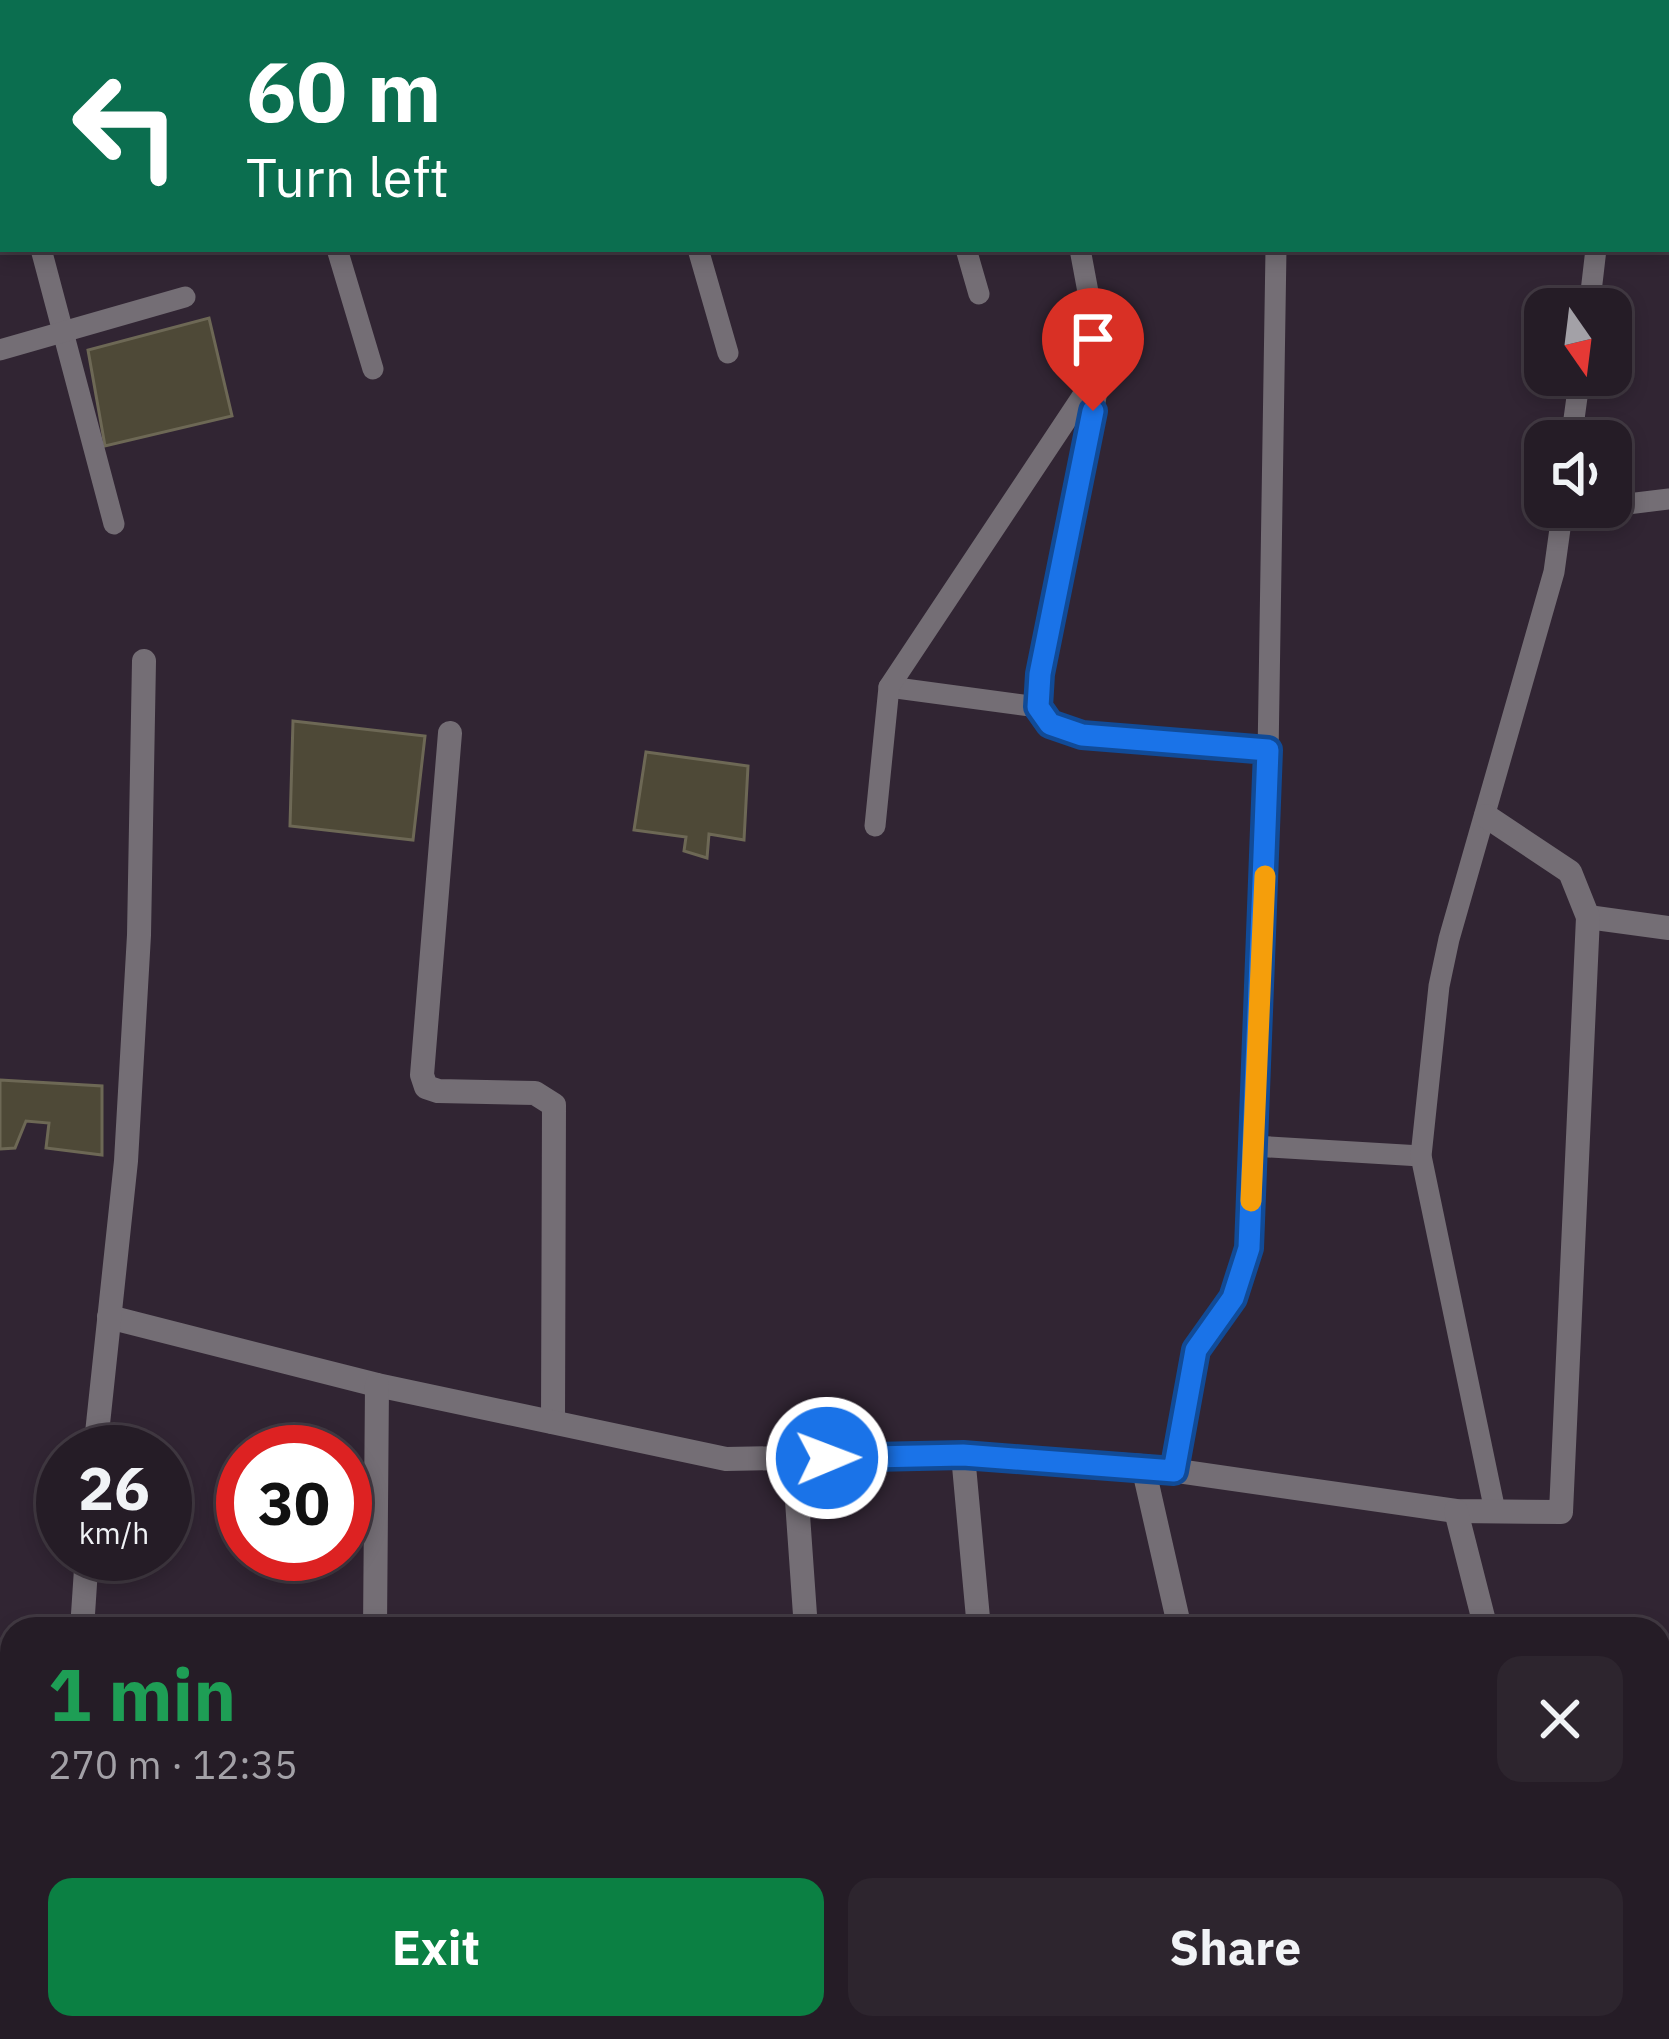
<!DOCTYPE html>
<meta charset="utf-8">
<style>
:root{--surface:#251c26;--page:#2d252e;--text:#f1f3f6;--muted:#a3a1a7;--line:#423a43;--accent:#0b8043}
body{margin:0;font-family:"IBM Plex Sans",sans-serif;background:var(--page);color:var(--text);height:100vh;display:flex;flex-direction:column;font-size:45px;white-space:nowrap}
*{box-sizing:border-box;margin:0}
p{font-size:39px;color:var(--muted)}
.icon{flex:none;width:66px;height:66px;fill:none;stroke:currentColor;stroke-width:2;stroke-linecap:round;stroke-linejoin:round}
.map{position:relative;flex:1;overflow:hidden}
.panel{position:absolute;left:0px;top:1617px;width:1671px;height:423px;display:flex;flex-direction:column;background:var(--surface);border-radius:36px 36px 0 0;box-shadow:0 6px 18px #0003,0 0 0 3px var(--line)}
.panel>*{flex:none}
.top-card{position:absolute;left:0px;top:0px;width:1671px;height:252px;box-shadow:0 6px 18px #0003,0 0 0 3px var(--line);background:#0b6e4f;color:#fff;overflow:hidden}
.needle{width:78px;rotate:166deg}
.controls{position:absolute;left:1524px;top:288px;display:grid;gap:24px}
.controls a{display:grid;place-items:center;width:108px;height:108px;border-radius:24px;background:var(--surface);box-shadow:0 6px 18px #0003,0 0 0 3px var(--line);font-size:60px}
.speed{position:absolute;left:36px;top:1425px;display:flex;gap:24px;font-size:60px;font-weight:700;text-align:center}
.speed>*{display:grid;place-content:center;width:156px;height:156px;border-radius:50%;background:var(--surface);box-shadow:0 6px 18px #0003,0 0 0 3px var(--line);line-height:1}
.speed small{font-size:30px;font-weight:400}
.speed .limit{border:18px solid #d22;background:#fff;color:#111}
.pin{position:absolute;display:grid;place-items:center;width:102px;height:102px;color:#fff;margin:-123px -51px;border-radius:50% 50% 50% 0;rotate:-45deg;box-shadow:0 0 12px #0007}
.pin .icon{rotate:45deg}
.me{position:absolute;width:132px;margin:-66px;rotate:89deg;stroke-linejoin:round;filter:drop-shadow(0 0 9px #0008)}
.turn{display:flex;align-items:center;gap:42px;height:252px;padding:0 48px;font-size:54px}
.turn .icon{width:156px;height:156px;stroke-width:2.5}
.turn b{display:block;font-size:84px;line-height:102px}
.round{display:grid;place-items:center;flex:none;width:126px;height:126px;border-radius:24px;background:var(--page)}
.overview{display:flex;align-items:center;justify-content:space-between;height:204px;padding:0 48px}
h1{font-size:72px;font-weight:700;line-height:90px;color:#1e9e55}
.button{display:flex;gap:24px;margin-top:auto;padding:24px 48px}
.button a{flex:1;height:138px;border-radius:24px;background:var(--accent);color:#fff;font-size:48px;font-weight:700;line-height:138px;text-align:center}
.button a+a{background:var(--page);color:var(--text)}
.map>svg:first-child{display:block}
.building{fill:#4e4937;stroke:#6d6855;stroke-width:3}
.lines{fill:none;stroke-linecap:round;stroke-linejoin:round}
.lane{stroke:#746e75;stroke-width:21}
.street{stroke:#746e75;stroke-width:24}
.route-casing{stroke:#114b97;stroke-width:30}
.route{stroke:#1a73e8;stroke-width:21}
.slow{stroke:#f59e0b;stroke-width:21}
</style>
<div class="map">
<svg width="1669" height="2039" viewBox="0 0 1669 2039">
<rect width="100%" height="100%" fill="#312533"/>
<!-- building -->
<g class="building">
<path d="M9,0L90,3H3V94L0,3Z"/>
<path d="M209,318L232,416L105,446L88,350Z"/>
<path d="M293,721L425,736L413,840L290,826Z"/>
<path d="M646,752L748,766L744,840L709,834L707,858L684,851L686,837L634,830Z"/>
<path d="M0,1080L102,1086V1155L46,1148L49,1123L26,1121L15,1148L0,1149Z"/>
</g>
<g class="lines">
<!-- lane -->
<g class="lane">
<path d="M626,0L627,3"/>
<path d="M894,0L895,3"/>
<path d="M1022,0L1023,3"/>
<path d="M297,3V0"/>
<path d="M1105,3V0"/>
<path d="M1280,3V0"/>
<path d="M1628,3L1629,0"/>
<path d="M1668,107H1669"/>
<path d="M41,249L114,524"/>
<path d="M337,249L373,369"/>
<path d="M698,249L728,353"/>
<path d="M966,249L979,294"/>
<path d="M1080,249L1102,367L1040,674L1038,707L1050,724L1082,735L1268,750"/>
<path d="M1589,309L1596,249"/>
<path d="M0,350L185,297"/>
<path d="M1571,441L1580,375"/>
<path d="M1611,506L1669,499"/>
<path d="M1562,513L1607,507"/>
<path d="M889,687L1038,707"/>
<path d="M875,826L889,687L1095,377"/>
<path d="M1253,1146L1421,1156"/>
<path d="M1174,1471L1196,1350L1233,1298L1248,1248L1267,820L1276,249"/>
<path d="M1495,1511L1421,1156L1439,986L1449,939L1554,572L1563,507"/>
</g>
<!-- street -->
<g class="street">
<path d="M450,733L422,1075L426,1087L438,1091L535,1093L554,1105L553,1422"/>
<path d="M1588,917L1669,928"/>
<path d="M109,1317L377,1385L726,1459L963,1455L1143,1466L1456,1511L1561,1512L1588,917L1570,872L1486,816"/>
<path d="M95,1452L126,1161L139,935L144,661"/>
<path d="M963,1455L979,1629"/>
<path d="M794,1458L806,1629"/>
<path d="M1143,1466L1180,1629"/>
<path d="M1456,1511L1486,1629"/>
<path d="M82,1629L87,1554"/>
<path d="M375,1629L377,1385"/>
<path d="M98,2028V2039"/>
<path d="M393,2028L394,2039"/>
<path d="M834,2028L835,2039"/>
<path d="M1016,2028L1017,2039"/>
<path d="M1271,2028L1273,2039"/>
<path d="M1579,2028L1582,2039"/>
</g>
</g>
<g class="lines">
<!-- route casing -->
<g class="route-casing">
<path id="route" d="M827,1458L963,1455L1174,1471L1196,1350L1233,1298L1249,1248L1268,750L1082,735L1050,724L1038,707L1040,674L1093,411"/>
</g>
<!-- route -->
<use href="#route" class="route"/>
<!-- slow -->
<path class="slow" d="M1251,1201L1265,876"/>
</g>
</svg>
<div class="controls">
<a><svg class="needle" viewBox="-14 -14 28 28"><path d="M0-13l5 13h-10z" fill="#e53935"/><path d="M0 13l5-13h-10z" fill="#a3a1a7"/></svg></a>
<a><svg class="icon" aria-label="sound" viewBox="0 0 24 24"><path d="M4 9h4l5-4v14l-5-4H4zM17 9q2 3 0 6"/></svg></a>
</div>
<div class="speed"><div>26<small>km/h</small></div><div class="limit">30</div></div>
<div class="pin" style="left:1093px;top:411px;background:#d93025"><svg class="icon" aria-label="arrive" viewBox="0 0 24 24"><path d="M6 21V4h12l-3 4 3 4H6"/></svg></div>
<svg class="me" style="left:827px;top:1458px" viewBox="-20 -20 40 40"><circle r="17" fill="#1a73e8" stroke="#fff" stroke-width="3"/><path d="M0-11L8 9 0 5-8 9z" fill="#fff"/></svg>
<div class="top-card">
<div class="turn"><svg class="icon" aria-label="left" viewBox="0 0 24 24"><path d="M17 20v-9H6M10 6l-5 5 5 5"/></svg><div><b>60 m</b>Turn left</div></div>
</div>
<section class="panel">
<div class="overview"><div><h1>1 min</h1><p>270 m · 12:35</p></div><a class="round"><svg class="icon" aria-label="close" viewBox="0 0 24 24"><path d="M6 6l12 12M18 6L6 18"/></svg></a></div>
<div class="button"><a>Exit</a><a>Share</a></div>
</section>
</div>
